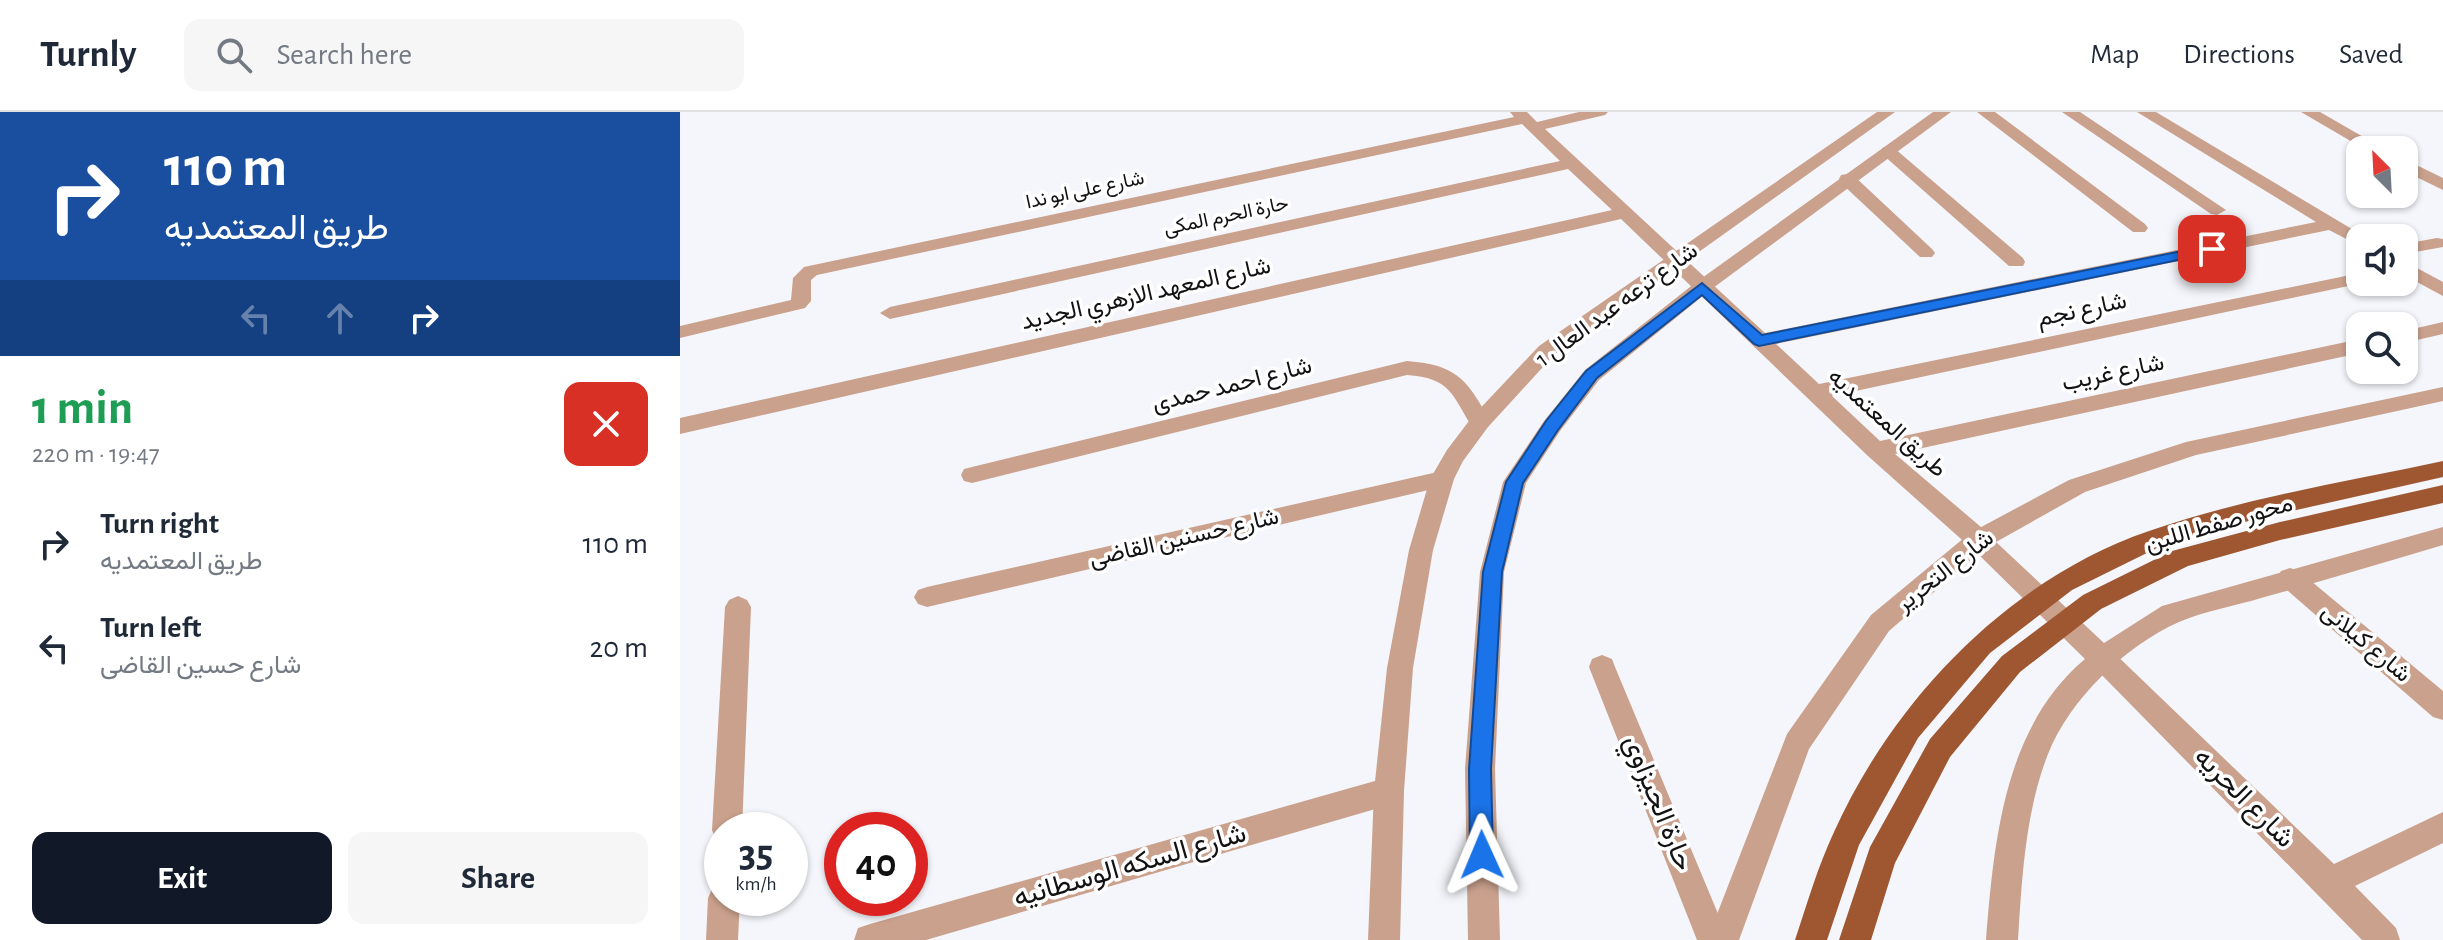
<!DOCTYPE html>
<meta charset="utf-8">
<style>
:root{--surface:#fff;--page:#f6f6f7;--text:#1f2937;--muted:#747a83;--line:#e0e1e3;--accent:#111827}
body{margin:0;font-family:"Alegreya Sans",Vazirmatn,sans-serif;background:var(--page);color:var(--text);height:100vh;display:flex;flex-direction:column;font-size:30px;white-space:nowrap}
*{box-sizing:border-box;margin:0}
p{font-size:26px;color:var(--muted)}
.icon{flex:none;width:44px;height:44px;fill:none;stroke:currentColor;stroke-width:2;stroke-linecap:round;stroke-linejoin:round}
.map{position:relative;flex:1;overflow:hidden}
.sheet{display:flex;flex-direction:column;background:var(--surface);width:680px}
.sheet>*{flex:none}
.hud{background:#1a4fa0;color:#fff;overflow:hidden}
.needle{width:52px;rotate:336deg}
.buttons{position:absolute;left:1666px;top:24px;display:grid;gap:16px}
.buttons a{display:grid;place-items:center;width:72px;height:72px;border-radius:16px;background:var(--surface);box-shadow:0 2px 6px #0004;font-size:40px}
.speed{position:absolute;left:24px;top:700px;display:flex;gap:16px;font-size:40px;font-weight:700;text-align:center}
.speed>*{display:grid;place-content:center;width:104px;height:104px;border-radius:50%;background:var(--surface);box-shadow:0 2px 6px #0004;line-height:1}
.speed small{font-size:20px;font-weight:400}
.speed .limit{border:12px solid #d22;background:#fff;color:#111}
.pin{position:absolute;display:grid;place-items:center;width:68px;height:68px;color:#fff;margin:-34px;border-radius:16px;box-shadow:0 4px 12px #0006}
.me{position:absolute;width:88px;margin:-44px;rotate:359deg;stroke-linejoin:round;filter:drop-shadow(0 0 6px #0008)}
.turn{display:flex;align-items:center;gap:28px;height:168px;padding:0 32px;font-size:36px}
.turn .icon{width:104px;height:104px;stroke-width:2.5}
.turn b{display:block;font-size:56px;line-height:68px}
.lanes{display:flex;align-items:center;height:76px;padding:0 32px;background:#0003;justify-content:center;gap:40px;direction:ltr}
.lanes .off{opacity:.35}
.round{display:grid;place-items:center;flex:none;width:84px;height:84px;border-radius:16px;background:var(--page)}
.head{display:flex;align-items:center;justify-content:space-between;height:136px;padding:0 32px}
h1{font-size:48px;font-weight:600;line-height:60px;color:#1e9e55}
.cta{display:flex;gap:16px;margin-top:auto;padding:16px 32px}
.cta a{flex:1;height:92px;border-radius:16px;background:var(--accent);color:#fff;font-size:32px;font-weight:600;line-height:92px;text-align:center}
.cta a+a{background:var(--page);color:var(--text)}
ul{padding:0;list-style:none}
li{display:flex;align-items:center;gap:24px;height:104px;padding:0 32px}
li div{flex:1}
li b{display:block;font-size:30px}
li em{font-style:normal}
header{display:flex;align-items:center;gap:48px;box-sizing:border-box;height:112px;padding:0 40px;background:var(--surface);border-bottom:2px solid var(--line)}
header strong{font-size:38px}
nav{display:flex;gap:44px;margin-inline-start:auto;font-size:28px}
.search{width:560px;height:72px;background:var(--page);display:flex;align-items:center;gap:20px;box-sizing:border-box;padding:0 28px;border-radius:16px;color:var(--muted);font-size:30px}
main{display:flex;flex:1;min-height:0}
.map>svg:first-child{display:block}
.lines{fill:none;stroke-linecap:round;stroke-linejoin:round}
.minor{fill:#caa18d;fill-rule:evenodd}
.tertiary{fill:#caa18d;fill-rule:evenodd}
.primary{fill:#9f5731;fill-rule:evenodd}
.route{fill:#1a73e8;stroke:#114b97;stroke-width:2}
.labels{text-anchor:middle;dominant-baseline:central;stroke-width:7;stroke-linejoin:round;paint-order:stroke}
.far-street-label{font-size:20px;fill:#121214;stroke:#fff}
.street-label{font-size:24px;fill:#121214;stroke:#fff}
.near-street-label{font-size:28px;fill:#121214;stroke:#fff}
</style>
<header>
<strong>Turnly</strong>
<div class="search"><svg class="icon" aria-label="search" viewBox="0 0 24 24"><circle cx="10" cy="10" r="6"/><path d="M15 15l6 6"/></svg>Search here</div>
<nav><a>Map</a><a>Directions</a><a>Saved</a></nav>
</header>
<main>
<section class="sheet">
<div class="hud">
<div class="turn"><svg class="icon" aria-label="right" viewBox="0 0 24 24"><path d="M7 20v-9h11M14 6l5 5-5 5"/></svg><div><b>110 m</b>طريق المعتمديه</div></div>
<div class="lanes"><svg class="icon off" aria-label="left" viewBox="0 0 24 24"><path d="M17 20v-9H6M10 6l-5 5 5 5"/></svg><svg class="icon off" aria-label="ahead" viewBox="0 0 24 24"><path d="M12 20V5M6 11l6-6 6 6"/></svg><svg class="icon" aria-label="right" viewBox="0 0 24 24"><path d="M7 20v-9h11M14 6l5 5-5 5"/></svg></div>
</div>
<div class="head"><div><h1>1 min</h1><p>220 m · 19:47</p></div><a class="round" style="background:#d93025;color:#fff"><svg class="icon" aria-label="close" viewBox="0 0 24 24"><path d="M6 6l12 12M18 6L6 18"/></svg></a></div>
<ul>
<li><svg class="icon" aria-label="right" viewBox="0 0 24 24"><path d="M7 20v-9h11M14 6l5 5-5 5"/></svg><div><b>Turn right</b><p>طريق المعتمديه</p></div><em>110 m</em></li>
<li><svg class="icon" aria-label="left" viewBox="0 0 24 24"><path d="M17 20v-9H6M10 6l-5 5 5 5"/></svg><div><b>Turn left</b><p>شارع حسين القاضى</p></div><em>20 m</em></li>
</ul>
<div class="cta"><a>Exit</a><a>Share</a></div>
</section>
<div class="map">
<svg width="1763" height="828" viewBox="0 0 1763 828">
<rect width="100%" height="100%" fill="#f4f6fb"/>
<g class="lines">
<!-- minor -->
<g class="minor">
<path d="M830,0H847L857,10L899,0H928L925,3L865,17L1085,221L1636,110L1457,0H1476L1687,126H1680V134L1649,118L1096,232L1139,272L1680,161V170H1687L1152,284L1200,329L1680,227V241L1215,342L1308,421L1311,428L1308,435L1299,437L1290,435L1188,344L941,107L0,322V306L932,98L888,57L210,207L200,201L210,195L880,49L842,12L137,163L131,168V189L125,196L0,226V214L111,188L113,166L124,155L834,5Z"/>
<path d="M1297,0H1315L1465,112L1468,116L1465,120H1453Z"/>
<path d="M1382,0H1400L1546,98L1537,103L1531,102Z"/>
<path d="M1621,0H1640L1706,38H1686Z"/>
<path d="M1208,34L1214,36L1343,146L1345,150L1343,154H1329L1202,42V36Z"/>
<path d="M1724,47L1763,66V78L1724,59Z"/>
<path d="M1167,62L1173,63L1252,137L1255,141L1252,145H1240L1161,71L1159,67L1161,63Z"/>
<path d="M1757,126L1763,127V135L1724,142V132Z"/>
<path d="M1724,149L1763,170V184L1724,163Z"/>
<path d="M1763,210V222L1724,231V219Z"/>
<path d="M727,249C778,253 787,268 811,310L808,315H792C772,282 770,266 727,263L292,371L284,369L281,363L284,357L292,355Z"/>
<path d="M762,359L770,361L774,367L770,373L247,495L238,492L234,485L238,478L247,475Z"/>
<path d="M1610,456L1619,459L1763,579V608L1753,605L1601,473L1597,466L1601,459Z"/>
<path d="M58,484L67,488L71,495L62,718H42V731L36,728L32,718L45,495L49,488Z"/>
<path d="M1421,534L1430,537L1654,752L1763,700V731L1675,774L1716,816L1720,828H1682L1412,553L1408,545L1412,537Z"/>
<path d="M922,543L932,547L935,555L1049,828H1017L909,555L912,547Z"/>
<path d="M709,665L719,669L724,679L719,689L709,693L246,828H174L178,816L190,812Z"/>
<path d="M42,771V786H60L58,828H26L28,786L33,775Z"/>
</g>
<!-- tertiary -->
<g class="tertiary">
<path d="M1197,0H1215L873,244L808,315L783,349L774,367L753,438L733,556L724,679L720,828H688L694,679L707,556L729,438L750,367L767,338L792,305L859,234Z"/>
<path d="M1253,0H1271L1029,179L919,268L880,319L846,371L824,460L815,657L820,828H788L785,657L800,460L823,370L864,309L905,258L1015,171Z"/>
<path d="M1763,275V289L1516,343L1405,380L1316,430L1424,531L1482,494L1763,415V433C1702,451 1642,469 1581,486C1555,494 1524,499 1499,510C1445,534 1390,587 1368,642C1345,701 1342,766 1338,828H1306C1314,729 1324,615 1405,547L1298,442L1209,519L1129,637L1059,828H1027L1107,622L1191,503L1290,421L1389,368L1506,330Z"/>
</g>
<!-- primary -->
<g class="primary">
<path d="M1763,349V365L1572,408L1481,434L1392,478L1310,541L1238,626L1179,733L1147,828H1115C1127,792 1138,754 1154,720C1214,587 1329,467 1469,419C1564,386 1665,370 1763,349Z"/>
<path d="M1763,373V391L1600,428L1508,454L1421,497L1340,560L1270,645L1215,751L1191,828H1159L1190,735L1250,627L1322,544L1403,483L1492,439L1600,410Z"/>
</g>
</g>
<!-- route -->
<path class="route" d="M1532,133L1539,137L1537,140L1079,234L1074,232L1022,183L917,266L878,318L843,371L822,460L811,657L813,743L810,751L802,754L793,751L790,743L789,657L803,460L826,370L866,309L906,259L1022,171L1082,223Z"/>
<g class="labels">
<!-- far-street labels -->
<g class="far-street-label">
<text transform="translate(405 78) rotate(-12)">شارع على ابو ندا</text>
<text transform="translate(546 104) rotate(-12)">حارة الحرم المكى</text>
</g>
<!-- street labels -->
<g class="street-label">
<text transform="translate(466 182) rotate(-13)">شارع المعهد الازهري الجديد</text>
<text transform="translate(937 193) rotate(-36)">شارع ترعه عبد العال 1</text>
<text transform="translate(1402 198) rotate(-12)">شارع نجم</text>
<text transform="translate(1433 261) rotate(-12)">شارع غريب</text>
<text transform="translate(552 273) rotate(-14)">شارع احمد حمدى</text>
<text transform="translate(1207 311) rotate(42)">طريق المعتمديه</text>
<text transform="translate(1539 412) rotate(-16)">محور صفط اللبن</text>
<text transform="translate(504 426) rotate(-13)">شارع حسنين القاضى</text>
<text transform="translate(1265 459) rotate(-38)">شارع التحرير</text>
<text transform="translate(1686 531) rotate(40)">شارع كيلانى</text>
</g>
<!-- near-street labels -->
<g class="near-street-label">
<text transform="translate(1564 686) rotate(45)">شارع الحريه</text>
<text transform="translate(978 691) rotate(68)">حارة الجيزاوي</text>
<text transform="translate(450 754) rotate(-16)">شارع السكه الوسطانيه</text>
</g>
</g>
</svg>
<div class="buttons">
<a><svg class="needle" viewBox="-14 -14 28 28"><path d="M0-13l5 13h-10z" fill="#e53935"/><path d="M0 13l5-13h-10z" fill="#747a83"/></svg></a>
<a><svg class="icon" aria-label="sound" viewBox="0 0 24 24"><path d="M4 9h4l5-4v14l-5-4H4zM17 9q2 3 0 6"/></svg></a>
<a><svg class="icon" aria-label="search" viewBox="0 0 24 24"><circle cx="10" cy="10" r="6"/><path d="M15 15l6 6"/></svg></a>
</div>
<div class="speed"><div>35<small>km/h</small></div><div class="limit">40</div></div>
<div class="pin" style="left:1532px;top:137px;background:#d93025"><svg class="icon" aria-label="arrive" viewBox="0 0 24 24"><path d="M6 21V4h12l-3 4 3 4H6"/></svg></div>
<svg class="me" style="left:802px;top:743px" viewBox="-20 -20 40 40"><path d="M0-17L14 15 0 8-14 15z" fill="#1a73e8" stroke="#fff" stroke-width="4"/></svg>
</div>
</main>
